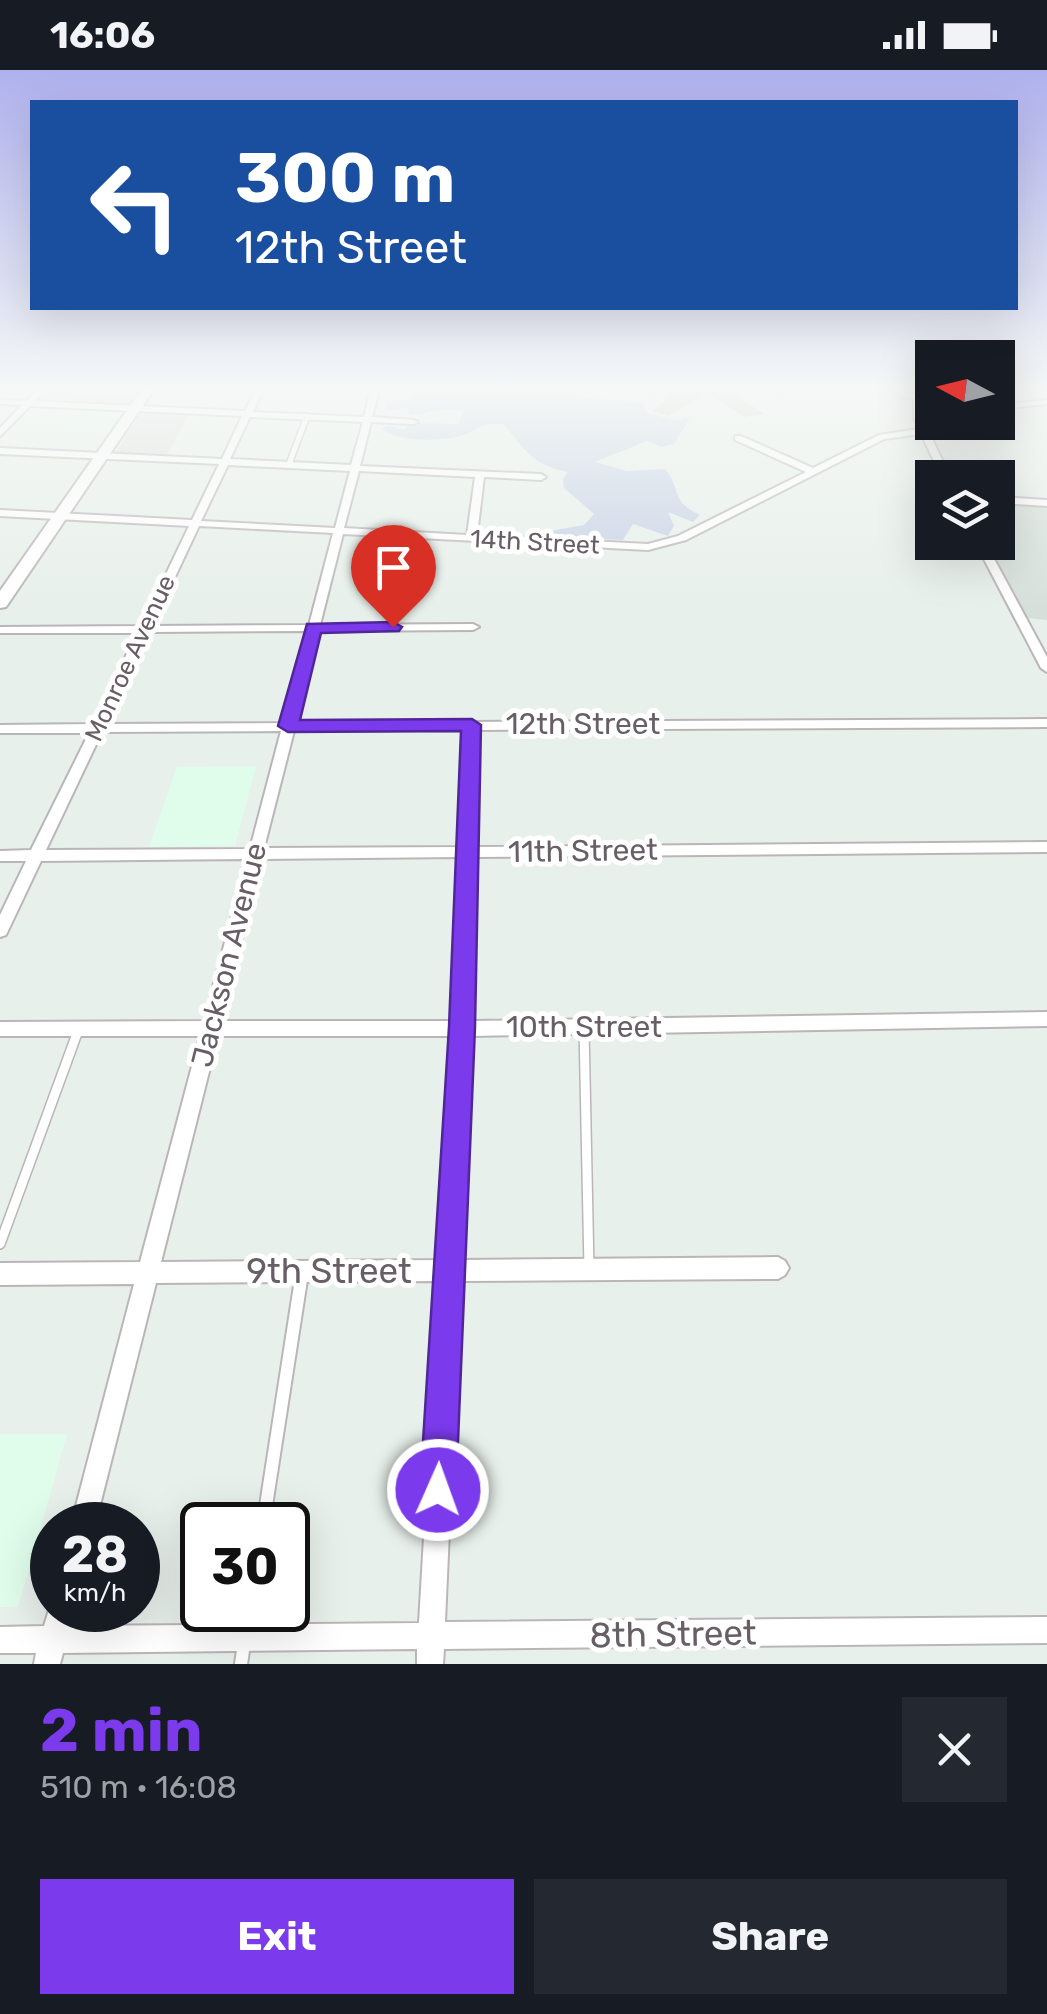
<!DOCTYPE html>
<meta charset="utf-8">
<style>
:root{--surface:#171b24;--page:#242831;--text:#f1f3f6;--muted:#9ea1a6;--accent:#7c3aed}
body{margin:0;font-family:Rubik,sans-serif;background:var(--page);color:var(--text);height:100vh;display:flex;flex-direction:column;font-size:38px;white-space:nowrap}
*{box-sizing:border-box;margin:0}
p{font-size:32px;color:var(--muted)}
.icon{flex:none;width:55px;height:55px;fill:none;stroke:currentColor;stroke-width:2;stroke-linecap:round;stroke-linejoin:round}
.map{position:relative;height:1594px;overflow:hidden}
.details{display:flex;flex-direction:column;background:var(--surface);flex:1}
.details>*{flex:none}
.hud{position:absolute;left:30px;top:30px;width:988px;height:210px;border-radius:0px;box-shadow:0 10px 40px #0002;background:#1a4fa0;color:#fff;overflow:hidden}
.needle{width:65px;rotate:277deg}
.tools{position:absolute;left:915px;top:270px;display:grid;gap:20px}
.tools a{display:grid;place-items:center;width:100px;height:100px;border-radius:0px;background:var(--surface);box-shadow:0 10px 40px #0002;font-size:50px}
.speed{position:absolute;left:30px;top:1432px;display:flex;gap:20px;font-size:50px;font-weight:700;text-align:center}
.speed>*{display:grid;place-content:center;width:130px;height:130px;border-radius:50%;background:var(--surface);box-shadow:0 10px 40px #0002;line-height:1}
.speed small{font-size:25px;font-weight:400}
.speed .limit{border:5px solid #111;border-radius:15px;background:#fff;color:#111}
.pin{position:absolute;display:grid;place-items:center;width:85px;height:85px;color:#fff;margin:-102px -42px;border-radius:50% 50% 50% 0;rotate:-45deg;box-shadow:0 0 10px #0007}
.pin .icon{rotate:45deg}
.me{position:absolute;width:110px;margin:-55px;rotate:2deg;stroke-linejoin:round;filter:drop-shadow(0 0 8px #0008)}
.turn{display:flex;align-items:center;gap:35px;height:210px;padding:0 40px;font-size:45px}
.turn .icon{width:130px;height:130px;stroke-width:2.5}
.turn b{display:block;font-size:70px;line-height:85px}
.round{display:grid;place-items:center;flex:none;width:105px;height:105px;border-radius:0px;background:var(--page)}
.summary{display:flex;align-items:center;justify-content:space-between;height:170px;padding:0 40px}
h1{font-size:60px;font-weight:700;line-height:75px;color:var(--accent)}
.cta{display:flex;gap:20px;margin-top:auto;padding:20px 40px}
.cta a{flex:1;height:115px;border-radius:0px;background:var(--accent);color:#fff;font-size:40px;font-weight:700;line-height:115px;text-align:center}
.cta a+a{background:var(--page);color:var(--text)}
.status{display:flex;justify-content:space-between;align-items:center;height:70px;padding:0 50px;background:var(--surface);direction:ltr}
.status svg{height:28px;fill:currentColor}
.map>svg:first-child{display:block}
.commercial{fill:#e0fdec}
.industrial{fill:#dadfdb}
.education{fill:#d6e0da}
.green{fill:#c6d1e6}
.building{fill:#c4ccc7}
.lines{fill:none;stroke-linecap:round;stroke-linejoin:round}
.lane-far2-casing{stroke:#bbb5b9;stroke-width:8}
.lane-far1-casing{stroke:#bbb5b9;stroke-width:12}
.lane-casing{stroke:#bbb5b9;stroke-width:16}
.street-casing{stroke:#bbb5b9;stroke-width:4}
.secondary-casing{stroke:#bbb4b9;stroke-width:4}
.lane-far2{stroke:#fff;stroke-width:5}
.lane-far1{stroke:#fff;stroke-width:9}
.lane{stroke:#fff;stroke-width:12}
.street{fill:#fff;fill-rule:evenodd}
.secondary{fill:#fff;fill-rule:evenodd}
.route{fill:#7c3aed;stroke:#51269a;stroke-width:2.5}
.labels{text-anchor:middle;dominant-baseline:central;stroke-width:10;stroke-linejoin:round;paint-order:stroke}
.far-street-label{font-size:25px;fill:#675f65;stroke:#fff}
.street-label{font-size:30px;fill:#675f65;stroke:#fff}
.near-street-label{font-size:35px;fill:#675f65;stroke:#fff}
</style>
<div class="status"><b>16:06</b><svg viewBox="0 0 49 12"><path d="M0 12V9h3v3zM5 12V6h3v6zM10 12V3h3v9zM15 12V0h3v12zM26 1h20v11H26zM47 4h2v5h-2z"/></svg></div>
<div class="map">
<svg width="1047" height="1594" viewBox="0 0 1047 1594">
<rect width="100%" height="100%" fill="#e8f0eb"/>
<!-- commercial -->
<g class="commercial">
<path d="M83,339L120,340L122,342L108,363L60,360Z"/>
<path d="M256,696L235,776L149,777L177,697Z"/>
<path d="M0,1364H67L18,1537H0Z"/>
</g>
<!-- industrial -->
<g class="industrial">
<path d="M52,316H142L125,334L41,328Z"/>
<path d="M142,341L190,343L167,384L115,383Z"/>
</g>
<!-- education -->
<path class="education" d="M998,430L1047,433V550L1026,548L988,473L998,472Z"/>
<!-- green -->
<path class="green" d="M428,316L467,318L480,324L492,320L487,316H571L573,323L585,328L643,332L647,343L674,350L690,348L674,374L661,377L647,371L595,392L627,401L665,399C682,420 670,431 700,445L693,452L668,442L674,456L668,466L633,454L623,470L548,466L550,461L584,455L594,444L564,418L563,409L568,402C532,394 526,382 504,354C477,352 481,360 460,366C439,372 398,372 382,359L387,355L404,360L412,353L459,354L463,341C437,334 433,345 410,345L406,338L388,340L384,331L411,330L414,318Z"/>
<!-- building -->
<path class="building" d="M670,316H731V322L764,344L744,347L708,323L669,346L652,341L666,331Z"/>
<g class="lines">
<!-- lane-far2 casing -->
<g class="lane-far2-casing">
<g id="lane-far2">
<path d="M651,316V322"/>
<path d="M780,316L781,322"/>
<path d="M897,316L902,325L920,327"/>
<path d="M289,394L307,346"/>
</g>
</g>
<!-- lane-far1 casing -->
<g class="lane-far1-casing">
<g id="lane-far1">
<path d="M584,958L589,1199"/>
<path d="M0,1174L79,958"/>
</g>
</g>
<!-- lane casing -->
<g class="lane-casing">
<g id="lane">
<path d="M263,1455L302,1203"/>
<path d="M241,1594L249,1540"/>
</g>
</g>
<!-- street casing -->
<g class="street-casing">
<g id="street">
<path d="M41,316H49L35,331L245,341L257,316H265L253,342L364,347L372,316H380L372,347L414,350L418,352L414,354L371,352L360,396L541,404L546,407L541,410L484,407L477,465L648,474L678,466L806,402L735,370V366H741L813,398L879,365L919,359L914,348V316H922V348L951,408H942L921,364L884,369L686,470L648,480L343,464L320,555L473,554L479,557L473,560L319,561L296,653L1047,649V657L478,660L475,777L1047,772V782L475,787L471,951L1047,942V956L470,966L461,1190L778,1187L785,1191L789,1198L785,1205L778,1209L460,1211L445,1552L1047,1547V1573L444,1579L443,1594H417V1579L63,1583L60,1594H34L36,1583H0V1557L44,1556L52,1530V1540H74L70,1556L419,1553L439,1211L156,1213L95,1455H71L134,1214L0,1215V1193L140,1192L200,966H0V952L204,951L247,789L41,791L6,865L0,867V845L26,791H0V781L31,780L89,663H0V655L93,654L137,563H0V557L141,556L189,456L0,446V440L192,450L219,394L0,384V378L222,389L242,346L30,336L0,366V358L22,335L0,334V330L26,331ZM250,347L363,352L351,395L230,389ZM228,395L350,401L335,458L201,451ZM359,401L475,407L467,465L344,458ZM199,456L333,463L309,555L152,556ZM307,561L283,653L105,654L149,562ZM465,660L461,777L264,778L294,661ZM281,661L250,779L46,780L102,662ZM460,787L454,951H221L262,789ZM218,966H453L440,1190L161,1192Z"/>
<path d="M1047,330V334L998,339V335Z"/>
<path d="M998,427L1047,430V436L998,433Z"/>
<path d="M975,472H985L1047,587V602L1041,598Z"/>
</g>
</g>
<!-- secondary casing -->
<g class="secondary-casing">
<path id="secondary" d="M144,316H156L6,537L0,538V521Z"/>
</g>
<!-- lane-far2 -->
<use href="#lane-far2" class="lane-far2"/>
<!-- lane-far1 -->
<use href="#lane-far1" class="lane-far1"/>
<!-- lane -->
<use href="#lane" class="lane"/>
<!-- street -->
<use href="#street" class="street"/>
<!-- secondary -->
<use href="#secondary" class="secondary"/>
</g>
<!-- sky -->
<linearGradient id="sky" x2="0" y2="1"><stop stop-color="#afb1ee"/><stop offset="0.59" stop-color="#f5f8f6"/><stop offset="1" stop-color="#f5f8f6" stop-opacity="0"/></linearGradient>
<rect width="1047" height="539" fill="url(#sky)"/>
<!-- route -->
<path class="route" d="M393,552L402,557L399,561L321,563L300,650L472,649L481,655L475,957L456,1420L451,1433L438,1438L425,1433L420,1420L449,957L461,661L288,662L278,656L307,554Z"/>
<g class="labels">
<!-- far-street labels -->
<g class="far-street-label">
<text transform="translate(535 472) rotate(3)">14th Street</text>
<text transform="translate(130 588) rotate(-65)">Monroe Avenue</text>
</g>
<!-- street labels -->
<g class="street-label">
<text x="583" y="654">12th Street</text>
<text transform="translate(583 781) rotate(-1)">11th Street</text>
<text transform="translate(229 885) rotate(-76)">Jackson Avenue</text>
<text x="584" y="957">10th Street</text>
</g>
<!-- near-street labels -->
<g class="near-street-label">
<text x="329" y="1201">9th Street</text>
<text transform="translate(673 1564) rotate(-1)">8th Street</text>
</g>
</g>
</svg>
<div class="tools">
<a><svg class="needle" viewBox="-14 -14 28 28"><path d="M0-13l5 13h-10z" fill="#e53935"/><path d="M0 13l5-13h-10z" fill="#9ea1a6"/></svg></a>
<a><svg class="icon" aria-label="layers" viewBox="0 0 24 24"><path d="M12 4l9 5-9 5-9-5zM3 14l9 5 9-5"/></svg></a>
</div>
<div class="speed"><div>28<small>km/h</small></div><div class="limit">30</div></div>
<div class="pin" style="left:393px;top:557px;background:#d93025"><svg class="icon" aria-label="arrive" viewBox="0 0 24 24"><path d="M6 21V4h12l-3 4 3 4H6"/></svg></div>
<svg class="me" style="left:438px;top:1420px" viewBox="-20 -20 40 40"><circle r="17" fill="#7c3aed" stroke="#fff" stroke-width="3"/><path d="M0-11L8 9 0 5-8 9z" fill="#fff"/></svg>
<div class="hud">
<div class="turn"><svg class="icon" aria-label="left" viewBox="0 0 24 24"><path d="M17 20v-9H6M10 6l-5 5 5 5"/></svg><div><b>300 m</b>12th Street</div></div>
</div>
</div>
<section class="details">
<div class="summary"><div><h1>2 min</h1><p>510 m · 16:08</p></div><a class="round"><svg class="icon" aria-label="close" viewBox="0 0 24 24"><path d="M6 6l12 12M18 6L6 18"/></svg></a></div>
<div class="cta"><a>Exit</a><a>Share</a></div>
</section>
